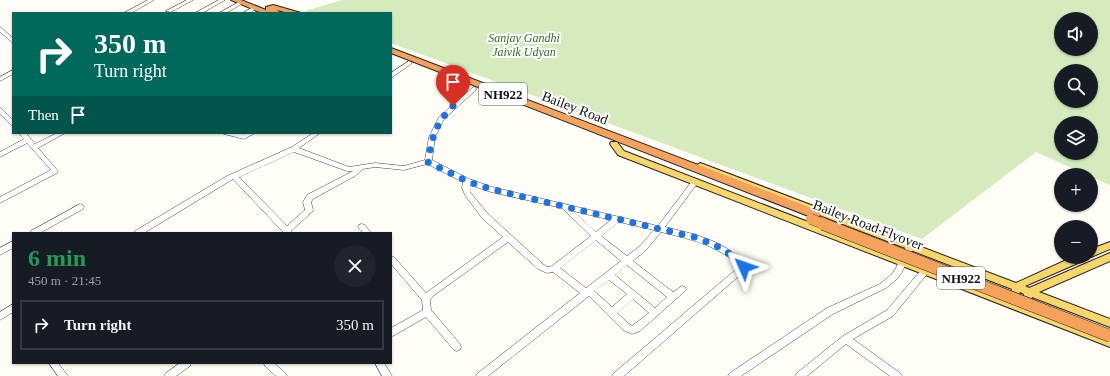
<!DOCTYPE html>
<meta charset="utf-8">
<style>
:root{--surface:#171b24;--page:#20242c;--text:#f1f3f6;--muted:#9ea1a6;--line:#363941}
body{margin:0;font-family:"Times New Roman",serif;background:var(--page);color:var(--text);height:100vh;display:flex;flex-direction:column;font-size:15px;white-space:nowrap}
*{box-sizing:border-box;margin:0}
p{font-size:13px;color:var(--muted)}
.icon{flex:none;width:22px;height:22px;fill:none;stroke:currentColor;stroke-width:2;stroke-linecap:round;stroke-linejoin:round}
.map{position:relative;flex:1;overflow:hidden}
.side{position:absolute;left:12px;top:232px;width:380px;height:132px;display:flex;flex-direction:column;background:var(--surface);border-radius:0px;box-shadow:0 1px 3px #0004}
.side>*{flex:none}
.top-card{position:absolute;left:12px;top:12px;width:380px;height:122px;border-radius:0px;box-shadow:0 1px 3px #0004;background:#00695c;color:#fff;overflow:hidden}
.tools{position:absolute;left:1054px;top:12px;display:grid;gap:8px}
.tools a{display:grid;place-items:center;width:44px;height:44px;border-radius:50%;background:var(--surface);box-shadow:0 1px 3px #0004;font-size:20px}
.pin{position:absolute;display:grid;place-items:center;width:34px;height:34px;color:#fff;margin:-41px -17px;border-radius:50% 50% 50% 0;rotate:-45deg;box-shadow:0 0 4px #0007}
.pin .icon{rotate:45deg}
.me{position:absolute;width:44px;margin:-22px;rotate:313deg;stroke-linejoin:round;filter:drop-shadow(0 0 3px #0008)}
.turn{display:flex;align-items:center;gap:14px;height:84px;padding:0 16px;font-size:18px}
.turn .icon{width:52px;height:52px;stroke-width:2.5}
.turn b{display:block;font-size:28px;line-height:34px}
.then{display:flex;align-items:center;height:38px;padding:0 16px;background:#0003;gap:8px;font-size:15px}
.round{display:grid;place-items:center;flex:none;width:42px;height:42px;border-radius:21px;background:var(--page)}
.head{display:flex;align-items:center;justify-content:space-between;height:68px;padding:0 16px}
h1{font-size:24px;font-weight:700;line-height:30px;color:#1e9e55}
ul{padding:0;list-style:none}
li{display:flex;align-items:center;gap:12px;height:50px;margin:0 8px 6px;padding:0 8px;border:2px solid var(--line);border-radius:0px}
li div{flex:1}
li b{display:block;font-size:15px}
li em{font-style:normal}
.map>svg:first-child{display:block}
.green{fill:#d5ebbd;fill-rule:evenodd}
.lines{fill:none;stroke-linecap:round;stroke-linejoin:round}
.minor-casing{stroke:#444;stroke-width:1}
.major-casing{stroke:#222;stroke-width:2}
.highway-casing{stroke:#222;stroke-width:2}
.minor{fill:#fff;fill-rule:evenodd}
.major{fill:#f9d66b;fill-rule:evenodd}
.highway{fill:#f5a25d;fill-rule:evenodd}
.highway-bridge-far1-casing{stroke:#222;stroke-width:11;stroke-linecap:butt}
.highway-bridge-casing{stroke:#222;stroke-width:13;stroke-linecap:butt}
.highway-bridge-far1{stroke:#f5a25d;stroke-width:10}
.highway-bridge{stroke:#f5a25d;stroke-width:12}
.route{stroke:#1a73e8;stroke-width:7;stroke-dasharray:0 12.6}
.labels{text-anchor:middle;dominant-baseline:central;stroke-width:4;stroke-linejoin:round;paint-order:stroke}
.far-park-label{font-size:12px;font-style:italic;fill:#2f6b1f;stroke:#fff}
.shield{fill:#fff;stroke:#585858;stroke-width:1}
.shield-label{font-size:13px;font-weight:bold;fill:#111}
.street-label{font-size:14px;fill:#111;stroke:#fff}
</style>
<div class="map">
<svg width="1110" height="376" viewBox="0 0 1110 376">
<rect width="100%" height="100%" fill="#fffdf5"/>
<!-- green -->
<path class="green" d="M342,0H1110V185L1091,177V175H1087L1036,152L922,239L391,43V13H309L305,11ZM1061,19H1091V49H1061ZM1061,71H1091V101H1061ZM1061,123H1091V153H1061Z"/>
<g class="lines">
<!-- minor casing -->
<g class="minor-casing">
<g id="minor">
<path d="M148,0H154L131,13H124Z"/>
<path d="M187,0H193L171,12L166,11Z"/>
<path d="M219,0H225L202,13H195Z"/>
<path d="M239,2L243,3L226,13H219Z"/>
<path d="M253,7L257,8L250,13H243Z"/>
<path d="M0,27L13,38V43L0,32Z"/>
<path d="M409,61L412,63L411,64L391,78V73Z"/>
<path d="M13,70V74L0,81V77Z"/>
<path d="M474,87L477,89L476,90L444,119L435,137L432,160L469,179L492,187L658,226L692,181H696L697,183L696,185L665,227C690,233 714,238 735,254C740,258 746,261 748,267L747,269L624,376H612L614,373L740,266C714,244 693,240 661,232L646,250L633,261L673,292L682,286L685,287L686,289L685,291L640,331L632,334L623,330L589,296L488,376H476L478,373L580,293L553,272L547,273L538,269L508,242L433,296L430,300L431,310L460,344L461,347L460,350L457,351L454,350L426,317L391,337V328L423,310L422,300L391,264V256L394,257L426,293L503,237L482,218L465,195L462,188L463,182L427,164L404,170L375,167L363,169L355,176L313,199L311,202L313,210L312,212L291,231L293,233H284L233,179L144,233H134L135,231L227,176L292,147L313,133H320L299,148L349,167L375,163L404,166L425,160L429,137L439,117L472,88ZM294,152L347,171H353L307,195L303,202L305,210L287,226L239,177ZM470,185L491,192L562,208L591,236L552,266L548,267L544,265L488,214L470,192ZM573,211L611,220L596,232ZM619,222L654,230L640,246L627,256L601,236ZM596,240L621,261L586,288L560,268ZM627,265L667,297L655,308L615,275ZM609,280L627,294L612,307L594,291ZM633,299L649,313L632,326L629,324L617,313Z"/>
<path d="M0,108L2,109L13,120V126L11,125L0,114Z"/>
<path d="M19,133H26L35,144L57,133H65L38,148L58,171L57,173L0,203V197L51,170L27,143L0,157V152L24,139Z"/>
<path d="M223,133C229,133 235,134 241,134C245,135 250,133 255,133L244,139L224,134Z"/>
<path d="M80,204L83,205L84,207L83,209L40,233H30L31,231Z"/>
<path d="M362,224L365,225L371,233H363L358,227L359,225Z"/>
<path d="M13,241V248L0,255V248Z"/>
<path d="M910,243L913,244L914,246L902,272L897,279L886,288L833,314L741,376H728L730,373L827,308L880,284L891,275L896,268L907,244Z"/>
<path d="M925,268L928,269L929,271L928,273L893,316L853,339L900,373L902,376H890L846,344L807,376H795L797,373L843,336L887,310L922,269Z"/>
<path d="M13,304V312L0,320V312Z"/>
<path d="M49,363H58L68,376H58Z"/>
<path d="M180,363H191L190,366L176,376H164L166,373Z"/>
<path d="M264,363H274L285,373L287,376H276L265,366Z"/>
<path d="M375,363H384L392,376H382Z"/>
</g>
</g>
<!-- major casing -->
<g class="major-casing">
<g id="major">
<path d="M611,142H617L624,151L1008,299L1012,289L697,168L696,166L700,163L703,164L1016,283L1073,257H1086L1085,260L1025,286L1029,288L1110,253V261L1039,292L1110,319V327L1032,297L1029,307L1110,338V347L618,155L610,144ZM1020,292L1024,294L1021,304L1016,302Z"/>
<path d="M1110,242V249L1091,257V249Z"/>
</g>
</g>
<!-- highway casing -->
<g class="highway-casing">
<g id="highway">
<path d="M231,0H241L266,10V7L273,5L301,13H288L277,10L281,13H262Z"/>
<path d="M391,48L819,211L820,214L819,217H811L391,53Z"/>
</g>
</g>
<!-- minor -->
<use href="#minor" class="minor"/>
<!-- major -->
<use href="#major" class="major"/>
<!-- highway -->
<use href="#highway" class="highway"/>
<!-- highway-bridge-far1 casing -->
<g class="highway-bridge-far1-casing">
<path id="highway-bridge-far1" d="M811,219L826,225"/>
</g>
<!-- highway-bridge casing -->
<g class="highway-bridge-casing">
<path id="highway-bridge" d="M823,224L1110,336"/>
</g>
<!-- highway-bridge-far1 -->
<use href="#highway-bridge-far1" class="highway-bridge-far1"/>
<!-- highway-bridge -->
<use href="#highway-bridge" class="highway-bridge"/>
</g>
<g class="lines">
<!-- route -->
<path class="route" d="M453,106C435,124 432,137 428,162L467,181L490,189L698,238L723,249L743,264L744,267"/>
</g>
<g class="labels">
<!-- far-park labels -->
<g class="far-park-label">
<text x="524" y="38">Sanjay Gandhi<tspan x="524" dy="14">Jaivik Udyan</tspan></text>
</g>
<!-- shield labels -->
<g class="shield">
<rect x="479" y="83" width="48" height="22" rx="3"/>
<rect x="937" y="267" width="48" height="22" rx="3"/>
</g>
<g class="shield-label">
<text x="503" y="94">NH922</text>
<text x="961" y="278">NH922</text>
</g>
<!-- street labels -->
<g class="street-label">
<text transform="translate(575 108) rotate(21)">Bailey Road</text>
<text transform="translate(868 225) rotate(21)">Bailey Road Flyover</text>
</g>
</g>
</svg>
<div class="tools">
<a><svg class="icon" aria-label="sound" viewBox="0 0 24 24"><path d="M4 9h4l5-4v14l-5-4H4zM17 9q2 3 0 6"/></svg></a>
<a><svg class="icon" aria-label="search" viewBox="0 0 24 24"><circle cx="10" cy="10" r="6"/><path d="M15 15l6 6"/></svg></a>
<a><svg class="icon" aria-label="layers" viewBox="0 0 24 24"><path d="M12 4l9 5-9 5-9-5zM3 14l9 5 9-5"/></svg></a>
<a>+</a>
<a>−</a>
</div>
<div class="pin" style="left:453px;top:106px;background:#d93025"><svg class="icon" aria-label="arrive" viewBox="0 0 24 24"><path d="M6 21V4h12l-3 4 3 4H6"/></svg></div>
<svg class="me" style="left:744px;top:267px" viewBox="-20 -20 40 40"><path d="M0-17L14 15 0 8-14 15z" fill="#1a73e8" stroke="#fff" stroke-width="4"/></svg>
<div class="top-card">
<div class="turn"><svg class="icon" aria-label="right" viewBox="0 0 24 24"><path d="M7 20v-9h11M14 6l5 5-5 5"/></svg><div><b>350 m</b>Turn right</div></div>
<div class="then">Then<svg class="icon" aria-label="arrive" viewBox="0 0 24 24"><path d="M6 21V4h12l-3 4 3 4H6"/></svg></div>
</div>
<section class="side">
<div class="head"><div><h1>6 min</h1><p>450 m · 21:45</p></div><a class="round"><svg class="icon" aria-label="close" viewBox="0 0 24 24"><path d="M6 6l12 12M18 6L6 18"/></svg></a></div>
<ul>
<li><svg class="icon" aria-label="right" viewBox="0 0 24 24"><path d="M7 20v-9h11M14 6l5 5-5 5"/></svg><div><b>Turn right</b></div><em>350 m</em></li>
</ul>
</section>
</div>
